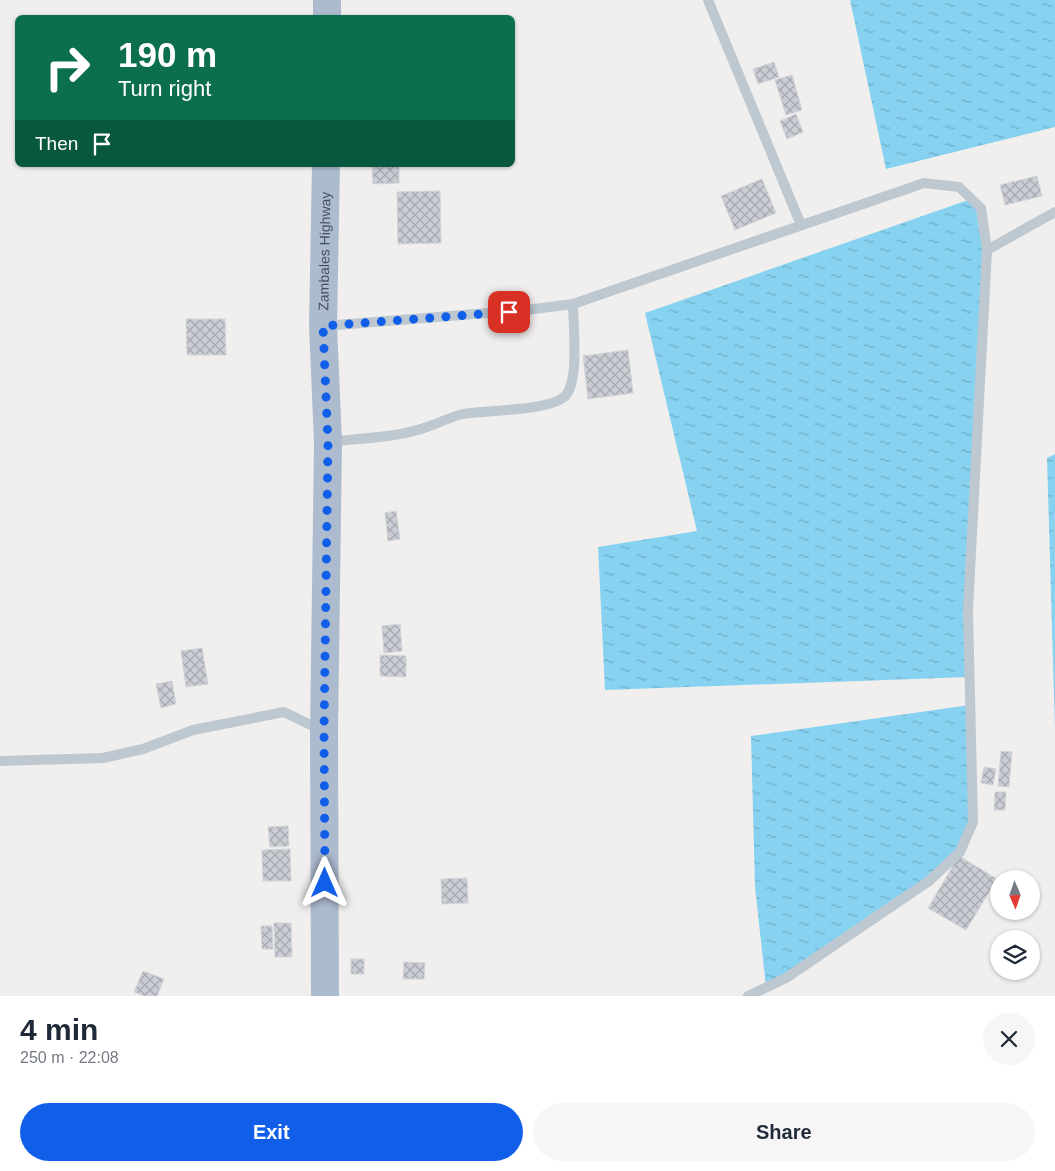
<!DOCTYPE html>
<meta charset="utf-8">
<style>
:root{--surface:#fff;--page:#f6f6f7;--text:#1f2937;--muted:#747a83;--accent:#115fe9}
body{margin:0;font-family:Arial,sans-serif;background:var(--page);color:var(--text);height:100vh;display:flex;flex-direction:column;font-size:19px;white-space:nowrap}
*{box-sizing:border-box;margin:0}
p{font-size:16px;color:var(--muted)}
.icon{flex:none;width:28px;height:28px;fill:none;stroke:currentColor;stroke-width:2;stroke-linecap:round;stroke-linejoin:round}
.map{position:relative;height:996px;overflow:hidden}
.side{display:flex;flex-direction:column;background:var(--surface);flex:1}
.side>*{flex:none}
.hud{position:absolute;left:15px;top:15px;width:500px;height:152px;border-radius:8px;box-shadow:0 1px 4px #0004;background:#0b6e4f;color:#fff;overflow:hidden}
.needle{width:32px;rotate:178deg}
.tools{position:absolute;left:990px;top:870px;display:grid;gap:10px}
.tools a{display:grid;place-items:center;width:50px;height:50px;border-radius:50%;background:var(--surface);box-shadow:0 1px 4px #0004;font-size:25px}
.pin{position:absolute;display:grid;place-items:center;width:42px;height:42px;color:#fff;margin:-21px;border-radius:10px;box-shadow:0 2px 8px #0006}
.me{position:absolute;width:55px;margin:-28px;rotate:0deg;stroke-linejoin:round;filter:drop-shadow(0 0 4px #0008)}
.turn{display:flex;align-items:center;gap:18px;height:105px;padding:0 20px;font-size:22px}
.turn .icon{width:65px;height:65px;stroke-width:2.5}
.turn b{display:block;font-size:35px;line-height:42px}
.then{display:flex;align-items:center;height:48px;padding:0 20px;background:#0003;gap:10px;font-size:19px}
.round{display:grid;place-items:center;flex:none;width:52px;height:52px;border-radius:26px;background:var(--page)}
.overview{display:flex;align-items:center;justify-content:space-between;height:85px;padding:0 20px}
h1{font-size:30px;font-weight:600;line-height:38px}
.action{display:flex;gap:10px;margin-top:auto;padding:10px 20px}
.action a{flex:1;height:58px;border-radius:30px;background:var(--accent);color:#fff;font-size:20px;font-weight:600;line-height:58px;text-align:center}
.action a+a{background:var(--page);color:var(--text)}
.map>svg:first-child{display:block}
.water{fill:url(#water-ripples)}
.building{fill:url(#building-cross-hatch);stroke:#d2d4da}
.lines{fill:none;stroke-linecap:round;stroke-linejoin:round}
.service{stroke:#bec8d1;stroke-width:10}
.primary{stroke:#adbbcf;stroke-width:28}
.route{stroke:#115fe9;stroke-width:9;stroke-dasharray:0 16.2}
.labels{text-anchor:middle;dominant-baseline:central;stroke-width:4;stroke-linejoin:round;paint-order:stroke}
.street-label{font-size:14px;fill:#46505d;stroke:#fff}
</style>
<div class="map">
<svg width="1055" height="996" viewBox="0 0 1055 996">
<defs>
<pattern id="water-ripples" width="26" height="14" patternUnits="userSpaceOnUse" patternTransform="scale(1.25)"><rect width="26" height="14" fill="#86d2f0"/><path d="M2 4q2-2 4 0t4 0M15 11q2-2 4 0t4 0" fill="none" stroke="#6fadc6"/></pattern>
<pattern id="building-cross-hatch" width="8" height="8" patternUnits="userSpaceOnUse" patternTransform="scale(1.25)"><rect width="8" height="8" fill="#cacdd4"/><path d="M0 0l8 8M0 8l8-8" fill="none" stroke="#a6a9af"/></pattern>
</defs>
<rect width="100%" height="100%" fill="#f1efee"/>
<!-- water -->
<g class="water">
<path d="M850,0H1055V127L886,169Z"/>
<path d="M971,199L981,208L987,250L969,677L605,690L598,547L697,531L645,313Z"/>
<path d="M1055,454V730L1047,458Z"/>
<path d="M970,705L973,822L960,852L929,881L766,987L755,887L751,736Z"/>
</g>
<!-- building -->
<g class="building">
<path d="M774,62L779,77L758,84L753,69Z"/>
<path d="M792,75L802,110L786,115L775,80Z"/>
<path d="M796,114L803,132L787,139L780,121Z"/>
<path d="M372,165H399V183L373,184Z"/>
<path d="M1037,176L1042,196L1005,205L1000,185Z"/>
<path d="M762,179L776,213L735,230L721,196Z"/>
<path d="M440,191L441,243L398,244L397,192Z"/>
<path d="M186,319H225L226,355H187Z"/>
<path d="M628,350L633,393L588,399L583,356Z"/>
<path d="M396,511L400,539L388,541L385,513Z"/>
<path d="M400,624L402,651L384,653L382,626Z"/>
<path d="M202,648L208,684L186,687L181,651Z"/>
<path d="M380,655L406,656V677L380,676Z"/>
<path d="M172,681L176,704L161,708L156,684Z"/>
<path d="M1001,751L1012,752L1009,787L998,786Z"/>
<path d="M984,767L996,769L993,785L981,783Z"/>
<path d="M995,792H1006L1005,810H994Z"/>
<path d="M288,826L289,846L270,847L268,827Z"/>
<path d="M290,849L291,881H263L262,850Z"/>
<path d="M959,856L997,879L966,930L928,908Z"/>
<path d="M467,878L468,903L442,904L441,879Z"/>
<path d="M274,923H291L292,957H275Z"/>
<path d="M261,926H272L273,949H262Z"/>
<rect x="351" y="959" width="13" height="15"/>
<path d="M404,962L425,963L424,979H403Z"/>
<path d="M143,971L164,979L157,996H144L134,992Z"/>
</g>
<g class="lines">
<!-- service -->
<g class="service">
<path d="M708,0L801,225"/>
<path d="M987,250L1055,212"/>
<path d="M324,326L527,310L573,304L924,183L959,187L981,208L987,250L968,610L973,822L960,852L929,881L786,978L748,996"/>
<path d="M329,442C360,438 397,438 427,427C439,423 450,417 463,414C486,410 548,411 564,397C580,384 573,326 573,304"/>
<path d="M0,761L103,758L143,749L193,730L284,712L321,730"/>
</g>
<!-- primary -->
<g class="primary">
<path d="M327,0V18"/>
<path id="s1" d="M325,996L324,732L328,442L323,326L326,165"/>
</g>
</g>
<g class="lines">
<!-- route -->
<path class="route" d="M325,883L324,732L328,442L323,326L509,312"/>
</g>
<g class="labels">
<!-- street labels -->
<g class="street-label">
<text stroke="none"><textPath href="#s1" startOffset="745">Zambales Highway</textPath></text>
</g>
</g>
</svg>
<div class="tools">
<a><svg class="needle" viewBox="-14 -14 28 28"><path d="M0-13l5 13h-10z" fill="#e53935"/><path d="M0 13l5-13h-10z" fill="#747a83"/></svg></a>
<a><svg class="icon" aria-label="layers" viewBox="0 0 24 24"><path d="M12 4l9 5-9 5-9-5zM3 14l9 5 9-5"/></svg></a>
</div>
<div class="pin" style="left:509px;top:312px;background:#d93025"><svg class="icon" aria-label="arrive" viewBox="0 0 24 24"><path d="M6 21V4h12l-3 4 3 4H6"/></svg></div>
<svg class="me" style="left:325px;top:883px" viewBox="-20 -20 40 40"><path d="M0-17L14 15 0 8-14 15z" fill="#115fe9" stroke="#fff" stroke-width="4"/></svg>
<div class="hud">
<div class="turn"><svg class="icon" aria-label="right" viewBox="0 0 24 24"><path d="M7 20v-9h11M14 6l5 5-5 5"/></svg><div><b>190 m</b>Turn right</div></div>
<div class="then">Then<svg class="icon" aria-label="arrive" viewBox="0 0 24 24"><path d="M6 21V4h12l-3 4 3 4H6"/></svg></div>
</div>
</div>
<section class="side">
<div class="overview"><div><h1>4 min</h1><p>250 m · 22:08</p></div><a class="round"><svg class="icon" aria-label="close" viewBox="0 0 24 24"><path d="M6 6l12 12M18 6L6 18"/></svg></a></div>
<div class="action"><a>Exit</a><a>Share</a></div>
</section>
